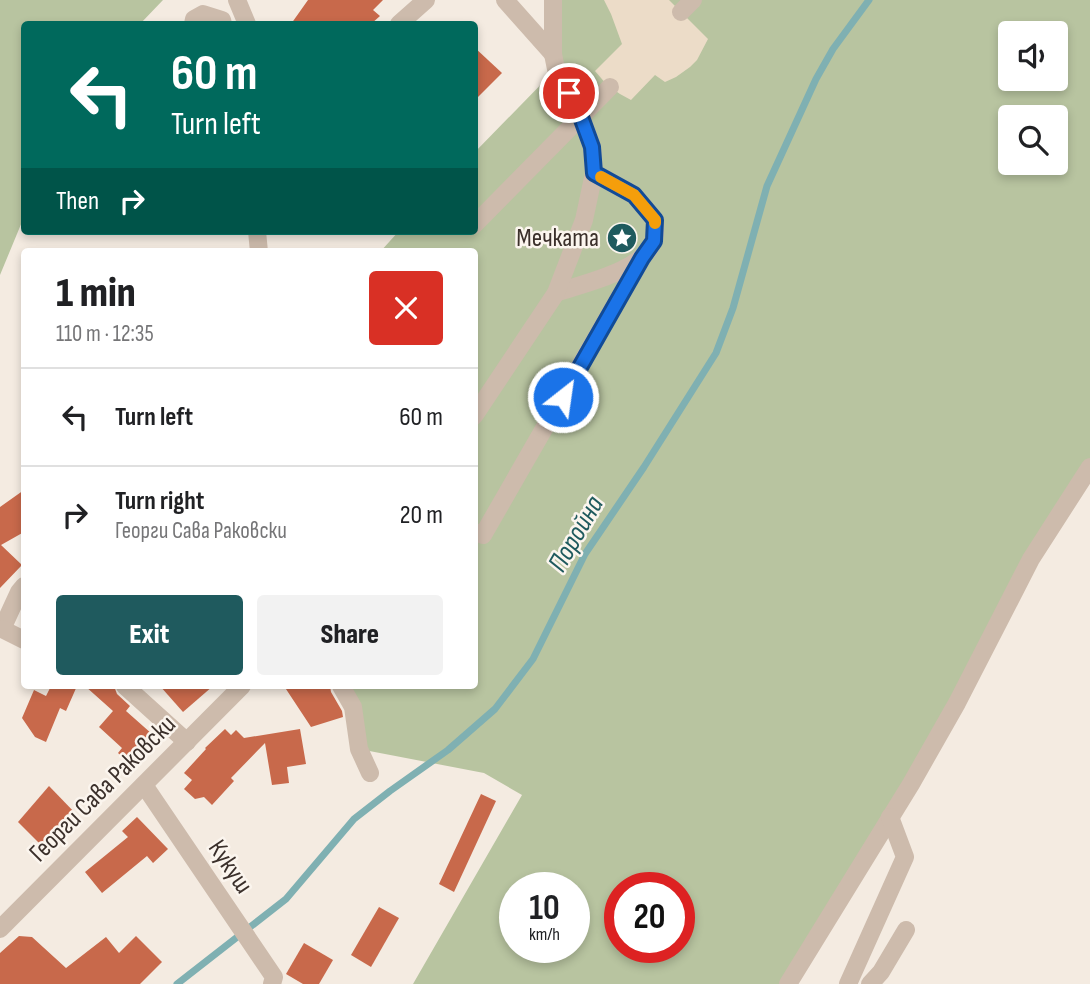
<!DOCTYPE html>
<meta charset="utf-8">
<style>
:root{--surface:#fff;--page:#f2f2f2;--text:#202124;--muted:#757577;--line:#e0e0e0;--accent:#1f5a5e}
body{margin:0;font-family:"Sofia Sans Condensed",sans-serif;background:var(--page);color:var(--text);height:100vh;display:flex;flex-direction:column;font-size:26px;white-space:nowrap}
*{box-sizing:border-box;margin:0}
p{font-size:23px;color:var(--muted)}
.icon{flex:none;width:38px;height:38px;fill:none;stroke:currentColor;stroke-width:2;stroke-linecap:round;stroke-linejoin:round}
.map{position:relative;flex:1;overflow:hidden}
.drawer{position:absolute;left:21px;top:248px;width:457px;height:441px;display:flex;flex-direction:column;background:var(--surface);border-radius:7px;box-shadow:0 4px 10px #0003}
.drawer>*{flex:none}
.banner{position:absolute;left:21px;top:21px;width:457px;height:214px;border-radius:7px;box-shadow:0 4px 10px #0003;background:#00695c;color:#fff;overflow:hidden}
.tools{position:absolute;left:998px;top:21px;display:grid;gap:14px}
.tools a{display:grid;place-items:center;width:70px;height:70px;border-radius:7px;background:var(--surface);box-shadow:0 4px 10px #0003;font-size:35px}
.speed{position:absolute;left:499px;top:872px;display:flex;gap:14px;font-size:35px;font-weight:700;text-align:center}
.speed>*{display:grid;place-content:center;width:91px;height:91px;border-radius:50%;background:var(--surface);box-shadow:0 4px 10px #0003;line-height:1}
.speed small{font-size:18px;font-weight:400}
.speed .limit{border:10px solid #d22;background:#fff;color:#111}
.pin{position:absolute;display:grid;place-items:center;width:60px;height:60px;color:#fff;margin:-30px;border:4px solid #fff;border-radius:50%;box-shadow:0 2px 7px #0007}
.me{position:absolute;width:77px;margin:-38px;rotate:30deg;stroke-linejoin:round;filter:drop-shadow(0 0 5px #0008)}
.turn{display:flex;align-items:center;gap:24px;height:147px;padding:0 35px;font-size:32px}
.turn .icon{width:91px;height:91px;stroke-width:2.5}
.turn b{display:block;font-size:49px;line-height:60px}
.then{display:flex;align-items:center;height:66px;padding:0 35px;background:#0003;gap:14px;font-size:26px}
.round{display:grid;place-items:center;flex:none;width:74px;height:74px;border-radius:7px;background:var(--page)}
.headline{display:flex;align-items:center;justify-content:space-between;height:119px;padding:0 35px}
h1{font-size:42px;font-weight:800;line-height:52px}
.action{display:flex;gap:14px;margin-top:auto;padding:14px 35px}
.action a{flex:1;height:80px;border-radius:7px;background:var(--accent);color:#fff;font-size:28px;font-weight:800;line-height:80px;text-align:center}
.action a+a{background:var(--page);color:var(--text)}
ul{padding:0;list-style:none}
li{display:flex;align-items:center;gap:21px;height:98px;padding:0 35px;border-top:2px solid var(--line)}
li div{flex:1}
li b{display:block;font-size:26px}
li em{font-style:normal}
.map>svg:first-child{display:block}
.green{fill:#b8c4a0;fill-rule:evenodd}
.plaza{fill:#ecdcc8}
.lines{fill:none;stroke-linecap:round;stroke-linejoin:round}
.stream{stroke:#7fb0b2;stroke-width:7}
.building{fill:#c8694b}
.minor{stroke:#cdbbac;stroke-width:18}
.route-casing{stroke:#114b97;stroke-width:18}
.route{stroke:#1a73e8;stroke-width:12}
.slow{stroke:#f59e0b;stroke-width:12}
.labels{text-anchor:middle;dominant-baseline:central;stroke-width:5;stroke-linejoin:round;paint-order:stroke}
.poi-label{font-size:26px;fill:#3b302b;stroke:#fbf5ee;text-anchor:end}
.street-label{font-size:26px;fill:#3b302b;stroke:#fbf5ee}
.water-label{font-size:28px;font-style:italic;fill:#1f5a5e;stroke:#fbf5ee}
</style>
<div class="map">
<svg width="1090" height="984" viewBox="0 0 1090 984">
<rect width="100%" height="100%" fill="#f4ebe1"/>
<!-- green -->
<g class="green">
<path d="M0,0H163L140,24H24V217L0,275Z"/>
<path d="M553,0H1090V467L788,984H413L522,795L484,773L359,749L341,686H474V252H380L399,231H474V153L556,69ZM1010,33H1055V79H1010ZM1010,117H1055V163H1010ZM514,887H574V947H514ZM620,887H679V947H620Z"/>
</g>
<!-- plaza -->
<path class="plaza" d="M604,0H669L708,39L697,60L690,67L676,77L665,82L655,75L631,100L620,94L607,85L595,71L622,44L611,14Z"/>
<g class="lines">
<!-- stream -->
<path class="stream" d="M177,984L286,899L354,819L390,791L448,750L495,709L533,659L585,554L644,467L716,353L733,308L767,186L816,79L833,49L869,0"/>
</g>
<!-- building -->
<g class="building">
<path d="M308,0H383L373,10L380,16L371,24H291Z"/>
<path d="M474,47L502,73L474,101Z"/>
<path d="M24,490V532L1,545L22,565L0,588V507Z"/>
<path d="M51,686H77L66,711L60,708L46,742L35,737L22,718L34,690L46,696Z"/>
<path d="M85,686H114L117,694L130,706L126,711L152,734L154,744L133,767L118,753L122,748L99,727L113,711Z"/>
<path d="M160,686H213L183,712Z"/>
<path d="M284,686H330L331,692L342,711L343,717L311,727Z"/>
<path d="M225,729L231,735L236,730L244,738L300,729L306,764L287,767L289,783L272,785L265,743L231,778L234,781L212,805L204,797L195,799L184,789L192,780L184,773L206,749L205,748Z"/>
<path d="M49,786L78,816L45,849L18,822Z"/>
<path d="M481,794L496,801L454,892L439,884Z"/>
<path d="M137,817L168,849L153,863L147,856L102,893L85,872L128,837L122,831Z"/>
<path d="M379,907L399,918L371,967L351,955Z"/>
<path d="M19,936L32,937L66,968L106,937L119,953L136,936L162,962L140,984H0V953Z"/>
<path d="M304,943L333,960L319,984H303L286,974Z"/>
</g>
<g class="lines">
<!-- minor -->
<g class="minor">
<path d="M237,0L247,24"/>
<path d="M505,0L553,54"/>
<path d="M681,12L693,0"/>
<path d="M193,24L194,19L203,14L222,20L223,24"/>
<path d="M399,24L426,0"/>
<path d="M474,225L610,87"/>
<path d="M257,231L259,252"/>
<path d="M556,293C584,283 641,272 653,242C656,236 655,227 655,220L634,195L594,173"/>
<path d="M474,416L556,293L584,220L594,173L592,147L581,117L556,69L553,54V0"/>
<path d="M474,532L483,535L642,258"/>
<path d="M2,629L19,592L24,586"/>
<path d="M2,629L24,640"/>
<path d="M125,686L187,742"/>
<path d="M341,686L353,707L359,749L370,773"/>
<path d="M144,785L274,977L272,984"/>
<path d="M0,929L242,686"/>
<path d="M788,984L911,784L957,703L1031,559L1090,467"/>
<path d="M848,984L905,857L890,817"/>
<path d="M870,984L881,972L906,930"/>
</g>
</g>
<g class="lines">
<!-- route casing -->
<g class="route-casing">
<path id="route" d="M563,397L642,258L654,241L655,220L634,195L594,173L592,147L581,117L569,93"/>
</g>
<!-- route -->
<use href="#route" class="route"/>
<!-- slow -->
<path class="slow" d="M601,177L634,195L655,220V223"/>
</g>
<!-- icons -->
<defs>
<g id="sight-disc" transform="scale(1.575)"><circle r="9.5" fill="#1f5a5e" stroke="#fbf5ee"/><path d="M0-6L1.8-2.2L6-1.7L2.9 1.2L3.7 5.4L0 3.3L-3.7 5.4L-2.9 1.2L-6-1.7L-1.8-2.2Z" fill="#fff"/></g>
</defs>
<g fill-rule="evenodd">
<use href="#sight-disc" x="622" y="238"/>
</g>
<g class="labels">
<!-- poi labels -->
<g class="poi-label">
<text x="599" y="238">Мечката</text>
</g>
<!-- street labels -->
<g class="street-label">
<text transform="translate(103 789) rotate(-45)">Георги Сава Раковски</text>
<text transform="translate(230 867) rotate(56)">Кукуш</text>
</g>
<!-- water labels -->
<g class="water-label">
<text transform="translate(576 534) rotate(-60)">Поройна</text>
</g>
</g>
</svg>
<div class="tools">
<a><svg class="icon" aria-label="sound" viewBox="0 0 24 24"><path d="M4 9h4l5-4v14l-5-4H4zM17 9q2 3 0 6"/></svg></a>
<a><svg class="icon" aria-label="search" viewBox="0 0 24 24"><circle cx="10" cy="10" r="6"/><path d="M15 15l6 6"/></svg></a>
</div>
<div class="speed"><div>10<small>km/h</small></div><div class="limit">20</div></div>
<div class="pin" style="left:569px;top:93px;background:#d93025"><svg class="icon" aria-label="arrive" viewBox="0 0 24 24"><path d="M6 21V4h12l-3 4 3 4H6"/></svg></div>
<svg class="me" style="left:563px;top:397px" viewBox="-20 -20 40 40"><circle r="17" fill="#1a73e8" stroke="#fff" stroke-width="3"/><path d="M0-11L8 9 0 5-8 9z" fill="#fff"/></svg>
<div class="banner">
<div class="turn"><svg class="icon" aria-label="left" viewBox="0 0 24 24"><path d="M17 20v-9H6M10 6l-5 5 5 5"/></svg><div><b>60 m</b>Turn left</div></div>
<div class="then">Then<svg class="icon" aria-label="right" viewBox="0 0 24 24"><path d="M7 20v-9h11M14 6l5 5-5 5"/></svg></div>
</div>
<section class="drawer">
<div class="headline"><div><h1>1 min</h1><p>110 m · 12:35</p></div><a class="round" style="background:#d93025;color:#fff"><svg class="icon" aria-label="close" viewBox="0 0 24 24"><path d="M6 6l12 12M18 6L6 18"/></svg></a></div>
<ul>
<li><svg class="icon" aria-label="left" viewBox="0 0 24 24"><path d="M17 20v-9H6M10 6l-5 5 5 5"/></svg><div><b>Turn left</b></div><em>60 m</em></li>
<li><svg class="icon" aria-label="right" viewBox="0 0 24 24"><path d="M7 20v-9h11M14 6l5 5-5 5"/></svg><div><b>Turn right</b><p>Георги Сава Раковски</p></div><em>20 m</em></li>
</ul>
<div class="action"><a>Exit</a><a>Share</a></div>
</section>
</div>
